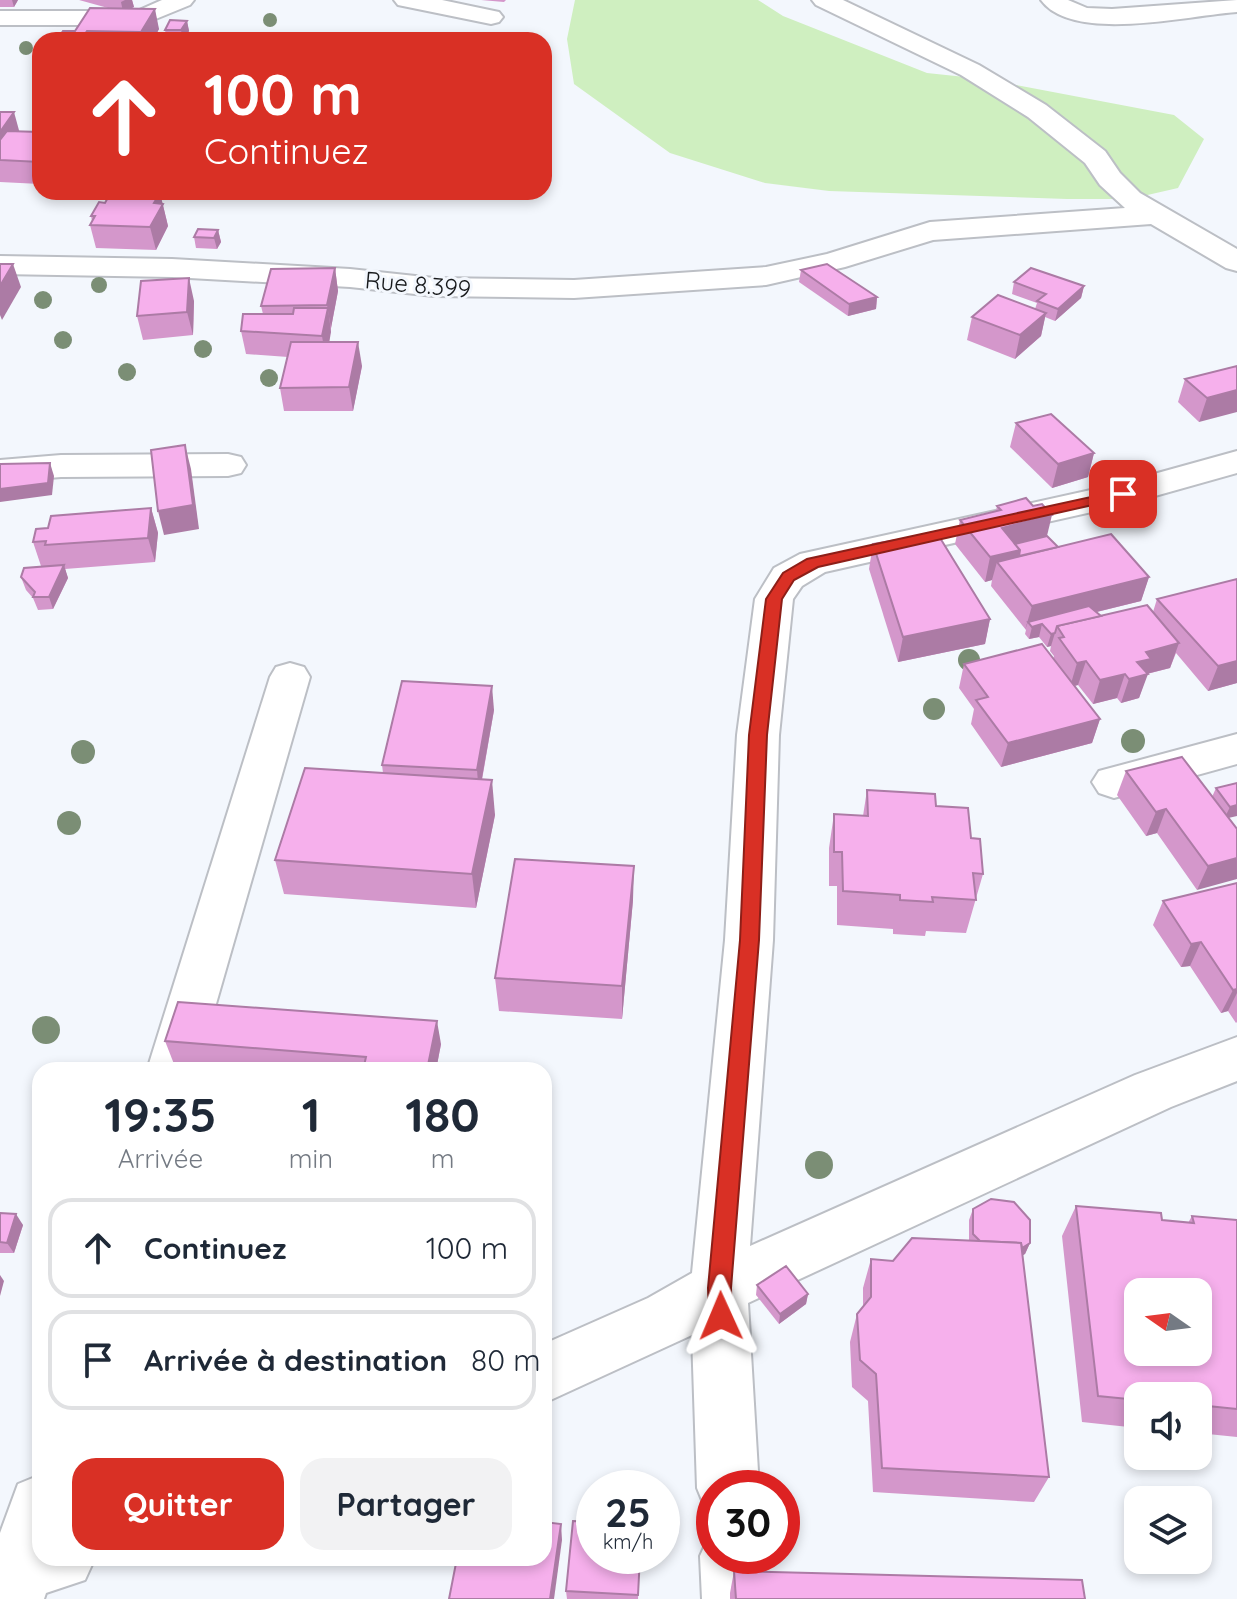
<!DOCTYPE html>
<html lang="fr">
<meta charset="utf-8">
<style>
:root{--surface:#fff;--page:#f2f2f3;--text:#1f2937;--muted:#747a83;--line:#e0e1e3;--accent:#d93025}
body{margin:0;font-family:Quicksand,sans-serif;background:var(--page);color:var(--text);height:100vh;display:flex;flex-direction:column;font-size:30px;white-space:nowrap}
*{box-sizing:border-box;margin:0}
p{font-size:26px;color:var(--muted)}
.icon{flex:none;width:44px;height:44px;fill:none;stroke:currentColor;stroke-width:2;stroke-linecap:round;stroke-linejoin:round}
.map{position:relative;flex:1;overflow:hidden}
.details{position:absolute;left:32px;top:1062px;width:520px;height:504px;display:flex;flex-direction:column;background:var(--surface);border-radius:24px;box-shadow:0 4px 12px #0003}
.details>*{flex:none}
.guide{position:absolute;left:32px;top:32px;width:520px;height:168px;border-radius:24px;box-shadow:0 4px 12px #0003;background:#d93025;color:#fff;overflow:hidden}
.needle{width:52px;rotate:284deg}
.fabs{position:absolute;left:1124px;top:1278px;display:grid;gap:16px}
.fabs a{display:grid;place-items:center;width:88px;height:88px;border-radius:16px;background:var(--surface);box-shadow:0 4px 12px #0003;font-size:40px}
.speed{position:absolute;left:576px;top:1470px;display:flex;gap:16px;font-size:40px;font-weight:700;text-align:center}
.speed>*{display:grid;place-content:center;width:104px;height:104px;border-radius:50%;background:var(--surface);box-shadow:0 4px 12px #0003;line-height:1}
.speed small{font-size:20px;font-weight:400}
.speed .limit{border:12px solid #d22;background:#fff;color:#111}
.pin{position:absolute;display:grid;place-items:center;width:68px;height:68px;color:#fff;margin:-34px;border-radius:16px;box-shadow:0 4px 12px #0006}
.me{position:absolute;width:88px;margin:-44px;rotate:359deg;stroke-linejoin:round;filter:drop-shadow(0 0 6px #0008)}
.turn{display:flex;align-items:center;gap:28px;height:168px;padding:0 40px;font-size:36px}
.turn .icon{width:104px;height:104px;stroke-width:2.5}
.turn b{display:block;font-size:56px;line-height:68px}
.eta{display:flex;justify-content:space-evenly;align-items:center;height:136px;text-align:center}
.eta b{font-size:48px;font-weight:700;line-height:56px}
.button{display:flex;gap:16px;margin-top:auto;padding:16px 40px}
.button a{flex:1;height:92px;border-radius:24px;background:var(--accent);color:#fff;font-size:32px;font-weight:700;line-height:92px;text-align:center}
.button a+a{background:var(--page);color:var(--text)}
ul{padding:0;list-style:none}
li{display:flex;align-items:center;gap:24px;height:100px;margin:0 16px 12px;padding:0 24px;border:4px solid var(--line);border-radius:24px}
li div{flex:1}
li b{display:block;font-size:30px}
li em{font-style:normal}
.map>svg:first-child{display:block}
.green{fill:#cfefc0}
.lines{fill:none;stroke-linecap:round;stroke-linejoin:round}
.minor-casing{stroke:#bcbfc5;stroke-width:4}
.minor{fill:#fff;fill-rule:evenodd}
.tree{fill:#7b8e75}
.wall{fill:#d497cb}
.shaded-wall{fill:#ac7ba5}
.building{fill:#f6b0ec;stroke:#ac7ba5;stroke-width:2;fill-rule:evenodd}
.route{fill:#d93025;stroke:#8d1f18;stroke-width:2}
.labels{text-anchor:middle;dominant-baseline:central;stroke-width:6;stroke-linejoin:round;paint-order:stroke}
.far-street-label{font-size:24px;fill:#17191b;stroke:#f3f7fd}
</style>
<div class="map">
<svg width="1237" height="1599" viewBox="0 0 1237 1599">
<rect width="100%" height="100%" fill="#f3f7fd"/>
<!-- green -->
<path class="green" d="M575,0H758L783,16L927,73L984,79L1174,115L1204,139L1178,188L1130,199H1067L829,191L765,183L670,153L574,84L567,39Z"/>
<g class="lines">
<!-- minor casing -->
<g class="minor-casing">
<g id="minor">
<path d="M162,0H194L190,5L141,25H0V11H137Z"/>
<path d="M394,0H442L499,12L503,17L499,22L491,24L398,5Z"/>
<path d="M812,0H843L979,65L1046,105L1105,151L1120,173L1140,193L1237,249V271L1226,268L1151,224L933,240L845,267L766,285L574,298L434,296L350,287L172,277L0,274V256L172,259L350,269L434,278L574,280L766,267L827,254L930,222L1125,208L1100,185L1085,163L1028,117L961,75L816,5Z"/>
<path d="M1041,0H1068L1087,8L1112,9L1237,0V12C1190,15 1073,44 1041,0Z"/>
<path d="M1237,451V473L1123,505L825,572L802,586L793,599L779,735L773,940L750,1246L1135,1075L1237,1037V1081L1171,1107L748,1303L759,1488H714V1513L706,1510L697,1488L692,1335L544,1403V1344L648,1298L692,1273L725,940L737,735L755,599L774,568L800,554L1118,484Z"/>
<path d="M228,454L241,457L246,465L241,473L228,476L61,477L0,482V460L61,455Z"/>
<path d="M290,663L304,667L310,677L197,1070H147L270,677L276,667Z"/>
<path d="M1237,734V764L1114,798L1099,793L1092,782L1099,771Z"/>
<path d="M40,1475V1558H95L85,1580L46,1593L44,1599H0V1533L18,1484Z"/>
<path d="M714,1532V1556H764L766,1599H702L700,1556L710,1534Z"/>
</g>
</g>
<!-- minor -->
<use href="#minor" class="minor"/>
</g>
<!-- trees -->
<g class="tree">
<circle cx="270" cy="20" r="7"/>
<circle cx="26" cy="48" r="7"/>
<circle cx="99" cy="285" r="8"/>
<circle cx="43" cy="300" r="9"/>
<circle cx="63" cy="340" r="9"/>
<circle cx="203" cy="349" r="9"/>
<circle cx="127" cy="372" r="9"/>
<circle cx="269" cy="378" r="9"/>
<circle cx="969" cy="660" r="11"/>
<circle cx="934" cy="709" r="11"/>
<circle cx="1133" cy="741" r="12"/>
<circle cx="83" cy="752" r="12"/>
<circle cx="69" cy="823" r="12"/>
<circle cx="46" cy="1030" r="14"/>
<circle cx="819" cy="1165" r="14"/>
</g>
<!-- wall -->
<g class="wall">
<path d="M0,0H18L14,7H0Z"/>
<path d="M79,0H132L134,7L132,8L159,29L153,40H57L75,31L108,8Z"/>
<path d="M481,0H506L504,2Z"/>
<path d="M187,21L189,31L184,40H167L165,30Z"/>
<path d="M0,112L19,131L40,132V184L0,182Z"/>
<path d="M160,193L168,226L156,250L96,248L90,225L92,221L91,216L105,203Z"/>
<path d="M218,230L221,242L217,249L196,248L194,237Z"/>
<path d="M335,268L338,291L331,328L329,342L362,366L353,411H284L280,388L288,357L246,354L241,331L263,314L261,306Z"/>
<path d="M801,270L877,297L876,309L848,316L799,282Z"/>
<path d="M1014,282L1084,286L1081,298L1055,321L1045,317L1041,336L1015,359L967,340L972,317L1035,309L1037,303L1012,294Z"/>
<path d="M194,301L193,335L143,340L137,316Z"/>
<path d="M1237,366L1199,422L1178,402L1185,379Z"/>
<path d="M1016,423L1094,453L1088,477L1052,488L1010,447Z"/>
<path d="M997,506L1047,536L1058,547L1149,577L1141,601L1097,612L1101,616L1153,612L1157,599L1237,579V683L1208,691L1176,653L1170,668L1147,674L1139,698L1121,703L1117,698L1093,704L1078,685L1074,686L1100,719L1092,743L1001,767L971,724L974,709L959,688L964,664L1053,659L1054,656L1050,651L1051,646L1047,647L1039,637L1029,639L1025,634L1026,630L991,586L992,580L985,582L955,544L960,520L996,511Z"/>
<path d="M151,508L158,533L155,562L65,569L68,578L53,609L38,610L33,598L26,590L21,577L52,566H41L33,542L48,528Z"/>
<path d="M873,544L990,619L985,644L898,662L869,569Z"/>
<path d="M494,710L482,780L495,815L476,908L284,894L275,860L383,773L382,765Z"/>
<path d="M1126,771L1212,797L1216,788L1237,783L1229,818L1237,829L1197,890L1157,833L1146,836L1117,795Z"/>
<path d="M867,790L936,806L971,838L983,874L966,933L926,931L925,936L893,934V929L837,925V886H829V848L834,814L863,816Z"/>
<path d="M1237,883V1022L1236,1023L1228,1011L1221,1013L1190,966L1181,967L1153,925L1163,901Z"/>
<path d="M633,900L622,1019L499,1011L495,978Z"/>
<path d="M165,1041L441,1044L436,1070H254L174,1064Z"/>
<path d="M1076,1206L1162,1220L1188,1223L1192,1216L1237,1220V1437L1198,1433V1396H1138V1428L1082,1422L1062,1236Z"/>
<path d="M973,1209L1030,1243L1025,1254L1022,1255L1049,1477L1034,1502L873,1492L868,1401L852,1387L850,1342L857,1314L863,1306V1288L871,1259L893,1261L969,1240V1220Z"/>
<path d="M0,1213L23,1225L14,1253H0Z"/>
<path d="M757,1285L808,1294L806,1304L779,1324L756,1295Z"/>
<path d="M640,1556L638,1599H567L566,1591Z"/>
<path d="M734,1571L1085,1599H730V1593Z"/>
</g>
<!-- shaded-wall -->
<g class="shaded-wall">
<path d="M12,0H18L14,7Z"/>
<path d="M125,0H132L134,7L123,12L121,2Z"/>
<path d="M155,9L159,29L153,40H143L141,32Z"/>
<path d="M187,21L189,31L183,40L181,30Z"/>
<path d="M14,112L20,134L0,160V132Z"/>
<path d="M160,193L168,226L156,250L150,227L154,203Z"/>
<path d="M218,230L221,242L217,249L214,238Z"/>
<path d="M13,264L21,287L2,320L0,315V286Z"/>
<path d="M335,268L338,291L331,328L327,305Z"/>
<path d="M189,278L194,301L193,335L187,312Z"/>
<path d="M1084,286L1081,298L1055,321L1058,309Z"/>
<path d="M877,297L876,309L848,316L849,304Z"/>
<path d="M328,308L331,332L326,360L322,336Z"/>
<path d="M1046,313L1041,336L1015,359L1020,335Z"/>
<path d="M358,342L362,366L353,411L349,387Z"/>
<path d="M1237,390V412L1199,422L1207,398Z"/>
<path d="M185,445L191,469L199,529L164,535L158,511Z"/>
<path d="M1094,453L1088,477L1052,488L1058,464Z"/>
<path d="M50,463L54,476L52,495L0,502V489Z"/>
<path d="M151,508L158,533L155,562L148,538Z"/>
<path d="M1052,515L1046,540L1016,547L1002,528Z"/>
<path d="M1020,550L1014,574L997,562L992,580L985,582L990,557Z"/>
<path d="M64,565L68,578L53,609L49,597Z"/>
<path d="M1149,577L1141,601L1043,625L1042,624L1039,637L1029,639L1032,627L1028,622L1025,630L1032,606Z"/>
<path d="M990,619L985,644L898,662L903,637Z"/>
<path d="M1055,633L1051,646L1047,647L1051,634Z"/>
<path d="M1179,643L1170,668L1146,674H1148L1139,698L1121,703L1129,679L1137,662L1146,652Z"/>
<path d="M1086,661L1078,685L1070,687L1077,663Z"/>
<path d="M1237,661V683L1208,691L1218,666Z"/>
<path d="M1125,674L1117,698L1093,704L1100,680Z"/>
<path d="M492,686L494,710L479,795L477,770Z"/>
<path d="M1100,719L1092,743L1001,767L1008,743Z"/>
<path d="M492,780L495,815L476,908L472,874Z"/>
<path d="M1237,805V816L1224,819L1230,807Z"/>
<path d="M1166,809L1157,833L1146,836L1156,812Z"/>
<path d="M1237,858V879L1197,890L1208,866Z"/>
<path d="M634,866L633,900L622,1019V986Z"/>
<path d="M1201,942L1190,966L1181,967L1191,944Z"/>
<path d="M1237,989V993L1228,1011L1221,1013L1233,990Z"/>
<path d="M437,1021L441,1044L436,1070H427Z"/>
<path d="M16,1214L23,1225L14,1253L7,1243Z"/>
<path d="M1030,1243L1025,1254L1008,1264L1013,1254Z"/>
<path d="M0,1275L4,1281L0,1296Z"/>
<path d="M808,1294L806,1304L779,1324L780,1314Z"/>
<path d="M561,1524L562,1540L554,1599H550Z"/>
</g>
<!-- building -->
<g class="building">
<path d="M90,8L155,9L141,32L87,31L83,37L146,38L144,40H57L63,31H75Z"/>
<path d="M170,20L187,21L181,30H165Z"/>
<path d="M0,112H14L0,132Z"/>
<path d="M7,131L40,132V162L0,160V140Z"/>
<path d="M111,192L160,193L154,203L163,204L150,227L90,225L95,216H91L99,202L105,203Z"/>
<path d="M198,229L218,230L214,238L194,237Z"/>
<path d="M0,264H13L0,286Z"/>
<path d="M827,264L877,297L849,304L801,270Z"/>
<path d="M335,268L327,305L261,306L271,269Z"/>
<path d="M1031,268L1084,286L1058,309L1037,301L1046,294L1014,282Z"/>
<path d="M189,278L187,312L137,316L141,281Z"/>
<path d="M998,295L1046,313L1020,335L972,317Z"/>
<path d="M294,308H328L322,336L241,331L243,314H293Z"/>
<path d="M291,342H358L349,387L280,388Z"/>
<path d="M1237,366V390L1207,398L1185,379Z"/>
<path d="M1051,414L1094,453L1058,464L1016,423Z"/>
<path d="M185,445L193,505L158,511L151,450Z"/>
<path d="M50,463L48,483L0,489V464Z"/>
<path d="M1026,498L1033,506L1042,504L1052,515L1002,528L1020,550L990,557L960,520L1001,510L997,506Z"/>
<path d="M151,508L148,538L45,545L46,541L33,542L36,529L48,528L51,516Z"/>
<path d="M937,533L990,619L903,637L873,544Z"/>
<path d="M1111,534L1149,577L1032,606L997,562Z"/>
<path d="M1047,536L1058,547L1019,556L1020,550L1015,544Z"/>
<path d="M64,565L49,597H33L35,592L21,577L24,568Z"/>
<path d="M1237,579V661L1218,666L1157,599Z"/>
<path d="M1147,605L1179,643L1146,652L1151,659L1137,662L1148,674L1129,679L1125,674L1100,680L1086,661L1077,663L1059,638L1064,637L1057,626Z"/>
<path d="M1089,606L1101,616L1057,626L1055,633L1051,634L1042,624L1032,627L1028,622Z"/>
<path d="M1042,644L1100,719L1008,743L976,700L988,697L964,664Z"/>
<path d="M402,681L492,686L477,770L382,765Z"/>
<path d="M1182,757L1237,829V858L1208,866L1166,809L1156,812L1126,771Z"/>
<path d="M305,768L492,780L472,874L275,860Z"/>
<path d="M1237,783V805L1230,807L1216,788Z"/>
<path d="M867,790L935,794L936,806L968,808L971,838L980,839L983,874L973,873L976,900L932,897L933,902L900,900V895L843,891L842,852H834V814L868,816Z"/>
<path d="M515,859L634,866L622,986L495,978Z"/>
<path d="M1237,883V989L1233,990L1201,942L1191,944L1163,901Z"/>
<path d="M178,1002L437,1021L427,1070H363L366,1057L165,1041Z"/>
<path d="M991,1199L1014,1202L1030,1220V1243L1022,1248L1021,1243L980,1241L973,1234V1209Z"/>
<path d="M1076,1206L1161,1213L1162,1220L1194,1223L1192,1216L1237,1220V1409L1198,1405V1396H1138V1400L1098,1396ZM1138,1292H1198V1352H1138Z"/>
<path d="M0,1213L16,1214L7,1243L0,1242Z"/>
<path d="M912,1238L1021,1243L1049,1477L882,1468L876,1374L860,1360L857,1314L871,1297V1259L893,1261Z"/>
<path d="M786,1266L808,1294L780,1314L757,1285Z"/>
<path d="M573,1521L594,1522V1556H640L638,1595L566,1591Z"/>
<path d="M544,1522L561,1524L550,1599H449L457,1558H544Z"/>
<path d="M734,1571L1082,1580L1085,1599H736Z"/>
</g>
<!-- route -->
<path class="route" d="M1123,490L1131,494L1128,497L818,567L794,580L782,599L767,735L759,940L731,1288L732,1316L729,1324L721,1328L712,1324L709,1316L708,1288L740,940L749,735L766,599L783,573L807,559Z"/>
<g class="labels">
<!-- far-street labels -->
<g class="far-street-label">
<text transform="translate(418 284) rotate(5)">Rue 8.399</text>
</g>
</g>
</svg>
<div class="fabs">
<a><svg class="needle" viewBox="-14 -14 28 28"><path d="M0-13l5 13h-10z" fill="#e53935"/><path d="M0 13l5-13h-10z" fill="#747a83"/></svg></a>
<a><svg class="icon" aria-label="sound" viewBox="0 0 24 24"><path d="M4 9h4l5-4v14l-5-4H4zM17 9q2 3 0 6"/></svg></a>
<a><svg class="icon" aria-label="layers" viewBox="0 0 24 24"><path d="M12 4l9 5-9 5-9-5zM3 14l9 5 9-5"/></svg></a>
</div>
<div class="speed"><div>25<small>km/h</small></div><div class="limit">30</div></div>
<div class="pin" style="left:1123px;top:494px;background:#d93025"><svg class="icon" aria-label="arrive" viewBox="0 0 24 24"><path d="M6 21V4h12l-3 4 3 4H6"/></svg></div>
<svg class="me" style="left:721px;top:1316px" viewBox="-20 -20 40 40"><path d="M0-17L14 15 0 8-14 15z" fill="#d93025" stroke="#fff" stroke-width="4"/></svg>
<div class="guide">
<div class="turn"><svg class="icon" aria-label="ahead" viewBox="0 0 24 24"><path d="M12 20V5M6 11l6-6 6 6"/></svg><div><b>100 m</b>Continuez</div></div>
</div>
<section class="details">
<div class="eta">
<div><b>19:35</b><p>Arrivée</p></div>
<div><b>1</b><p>min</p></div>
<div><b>180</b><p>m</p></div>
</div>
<ul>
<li><svg class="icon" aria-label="ahead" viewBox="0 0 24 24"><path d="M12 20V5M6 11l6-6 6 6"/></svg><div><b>Continuez</b></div><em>100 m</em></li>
<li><svg class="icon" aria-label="arrive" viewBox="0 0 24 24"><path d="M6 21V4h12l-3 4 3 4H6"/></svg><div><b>Arrivée à destination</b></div><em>80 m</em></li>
</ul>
<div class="button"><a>Quitter</a><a>Partager</a></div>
</section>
</div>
